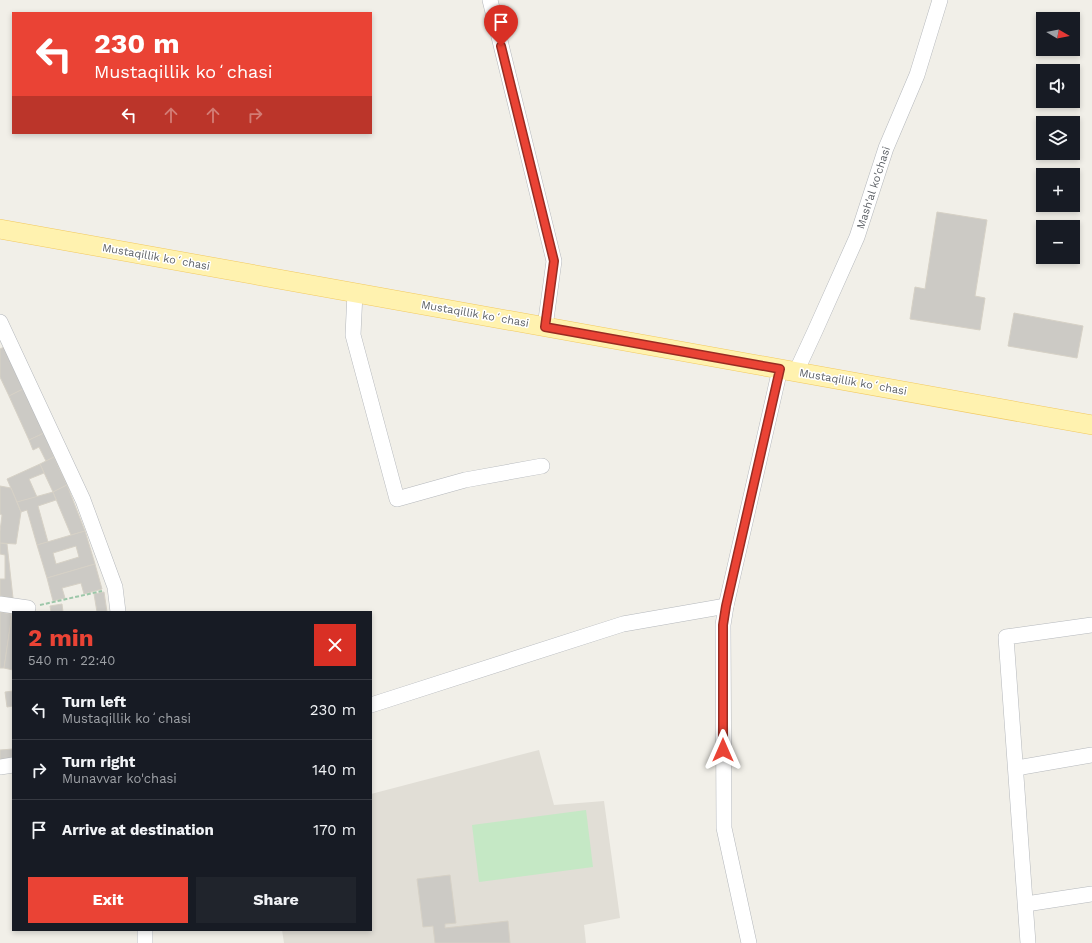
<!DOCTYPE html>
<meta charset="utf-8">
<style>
:root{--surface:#171b24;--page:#20242c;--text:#f1f3f6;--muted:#9ea1a6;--line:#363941;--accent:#ea4335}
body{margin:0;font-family:"Work Sans",sans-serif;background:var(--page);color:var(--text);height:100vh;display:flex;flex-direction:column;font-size:15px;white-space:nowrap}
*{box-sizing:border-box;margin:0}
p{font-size:13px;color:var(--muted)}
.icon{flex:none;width:22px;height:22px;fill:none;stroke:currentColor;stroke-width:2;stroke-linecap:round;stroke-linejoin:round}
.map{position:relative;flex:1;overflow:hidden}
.panel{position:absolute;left:12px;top:611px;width:360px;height:320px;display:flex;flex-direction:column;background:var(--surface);border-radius:0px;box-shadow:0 2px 6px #0003}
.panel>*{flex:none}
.banner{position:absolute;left:12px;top:12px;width:360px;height:122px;border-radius:0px;box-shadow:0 2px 6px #0003;background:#ea4335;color:#fff;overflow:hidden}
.needle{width:26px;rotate:100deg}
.fabs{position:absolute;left:1036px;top:12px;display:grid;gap:8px}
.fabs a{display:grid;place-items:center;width:44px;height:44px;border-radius:0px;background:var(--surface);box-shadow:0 2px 6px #0003;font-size:20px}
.pin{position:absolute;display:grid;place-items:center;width:34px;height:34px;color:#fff;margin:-41px -17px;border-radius:50% 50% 50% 0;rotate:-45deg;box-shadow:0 0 4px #0007}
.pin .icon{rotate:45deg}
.me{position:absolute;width:44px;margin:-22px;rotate:0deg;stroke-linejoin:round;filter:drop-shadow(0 0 3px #0008)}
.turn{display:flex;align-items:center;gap:14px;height:84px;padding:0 16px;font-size:18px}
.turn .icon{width:52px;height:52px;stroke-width:2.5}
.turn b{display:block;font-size:28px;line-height:34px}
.lanes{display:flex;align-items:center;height:38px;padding:0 16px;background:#0003;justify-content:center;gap:20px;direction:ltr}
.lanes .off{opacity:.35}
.round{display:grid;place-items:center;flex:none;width:42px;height:42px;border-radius:0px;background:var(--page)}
.head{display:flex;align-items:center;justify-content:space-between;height:68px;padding:0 16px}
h1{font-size:24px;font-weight:700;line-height:30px;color:var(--accent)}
.primary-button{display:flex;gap:8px;margin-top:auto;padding:8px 16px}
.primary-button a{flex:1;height:46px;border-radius:0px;background:var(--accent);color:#fff;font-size:16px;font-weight:700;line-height:46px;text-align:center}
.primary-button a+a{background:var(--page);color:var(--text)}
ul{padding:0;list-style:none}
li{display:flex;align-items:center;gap:12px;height:60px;padding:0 16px;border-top:1px solid var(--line)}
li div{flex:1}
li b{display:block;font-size:15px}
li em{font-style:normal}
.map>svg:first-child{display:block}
.education{fill:#e1ded6}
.green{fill:#c5e8c5}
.building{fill:#cccac5;stroke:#d6d1c6;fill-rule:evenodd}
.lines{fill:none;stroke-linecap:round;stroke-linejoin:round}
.minor-casing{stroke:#b5b8bc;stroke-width:16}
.major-casing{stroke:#f2c960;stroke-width:20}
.path{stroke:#9cc7a9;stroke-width:2;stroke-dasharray:4 2;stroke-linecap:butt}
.minor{stroke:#fff;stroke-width:15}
.major{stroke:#fff2af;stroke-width:19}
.route-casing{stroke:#982c22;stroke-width:10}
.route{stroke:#ea4335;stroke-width:7}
.labels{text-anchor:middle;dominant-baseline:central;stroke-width:3;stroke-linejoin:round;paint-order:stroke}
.street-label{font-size:11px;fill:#5f6368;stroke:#fff}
</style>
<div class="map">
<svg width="1092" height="943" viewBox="0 0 1092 943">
<rect width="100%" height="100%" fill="#f1efe8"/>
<!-- education -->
<path class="education" d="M539,750L554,805L604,801L620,918L584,925L586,943H284L282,930H371V794Z"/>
<!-- green -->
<path class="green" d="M586,810L593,867L479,882L472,825Z"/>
<!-- building -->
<g class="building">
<path d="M937,212L987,220L975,296L985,298L980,330L910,319L915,287L925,289Z"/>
<path d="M1014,313L1083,326L1077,358L1008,346Z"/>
<path d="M4,347L23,389L9,396L0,377V349Z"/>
<path d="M23,389L44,433L29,440L9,396Z"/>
<path d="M44,433L54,457L46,461L39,447L33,450L29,440Z"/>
<path d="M54,457L67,485L53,492L40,464Z"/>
<path d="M40,464L44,473L29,479L37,497L17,502L7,479Z"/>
<path d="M67,485L85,531L71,535L53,492Z"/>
<path d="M0,486L11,488L21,512L16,544L0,543V531L2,515L0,514Z"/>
<path d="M53,492L56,500L38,506L48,542L37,545L27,510L21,512L17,502Z"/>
<path d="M85,531L95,564L47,578L37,545ZM76,546L79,557L56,564L53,553Z"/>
<path d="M0,543L7,544L13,598L0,596V579H5V555L0,554Z"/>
<path d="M95,564L102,589L84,594L81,583L62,588L65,598L53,601L47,578Z"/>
<path d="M104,592L107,612H97L94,594Z"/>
<path d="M62,604L63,612H51L50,606Z"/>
<path d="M0,612L12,614L4,668H0Z"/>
<path d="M12,614H13V670L4,668Z"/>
<path d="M13,691V706L7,707L5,692Z"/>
<path d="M13,749V760L0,761V750Z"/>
<path d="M450,875L456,923L445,924V928L508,921L510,943H435L433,926L423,927L417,879Z"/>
</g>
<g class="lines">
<!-- minor casing -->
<g class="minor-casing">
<g id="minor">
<path d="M490,0L554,261L545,327"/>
<path d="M355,293L353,335L397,499L465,480L542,466"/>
<path d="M0,322L83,500L115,587L118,612"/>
<path id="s1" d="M796,372L815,331L857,237L886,148L917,75L940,0"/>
<path d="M0,604L28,608"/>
<path d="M371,705L623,624L726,606"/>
<path d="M0,767L13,765"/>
<path d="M1016,768L1092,755"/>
<path d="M1026,904L1092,894"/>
<path d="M145,930V943"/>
<path d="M749,943L724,828L723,625L726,606L780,369"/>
<path d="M1028,943L1006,637L1092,625"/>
</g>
</g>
<!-- major casing -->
<g class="major-casing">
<path id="major" d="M0,229L1092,425"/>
</g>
<!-- path -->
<path class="path" d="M40,605L102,591"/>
<!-- minor -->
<use href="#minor" class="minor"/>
<!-- major -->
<use href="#major" class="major"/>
</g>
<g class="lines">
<!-- route casing -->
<g class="route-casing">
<path id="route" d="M501,46L554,261L545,327L780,369L726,606L723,625V750"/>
</g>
<!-- route -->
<use href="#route" class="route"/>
</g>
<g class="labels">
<!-- street labels -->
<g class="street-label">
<text stroke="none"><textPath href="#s1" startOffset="200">Mash'al ko'chasi</textPath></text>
<text transform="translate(156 257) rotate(10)">Mustaqillik koʻchasi</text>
<text transform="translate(475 314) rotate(10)">Mustaqillik koʻchasi</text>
<text transform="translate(853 382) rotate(10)">Mustaqillik koʻchasi</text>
</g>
</g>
</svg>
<div class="fabs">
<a><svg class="needle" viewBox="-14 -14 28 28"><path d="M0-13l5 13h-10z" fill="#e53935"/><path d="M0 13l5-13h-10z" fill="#9ea1a6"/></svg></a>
<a><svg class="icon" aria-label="sound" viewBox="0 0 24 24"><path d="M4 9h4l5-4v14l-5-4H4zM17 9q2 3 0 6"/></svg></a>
<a><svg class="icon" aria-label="layers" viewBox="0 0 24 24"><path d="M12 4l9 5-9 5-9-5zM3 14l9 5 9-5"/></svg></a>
<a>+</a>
<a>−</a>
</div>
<div class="pin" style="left:501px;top:46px;background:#d93025"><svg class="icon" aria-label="arrive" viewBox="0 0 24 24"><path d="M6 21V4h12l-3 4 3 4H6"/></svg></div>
<svg class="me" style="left:723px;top:750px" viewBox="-20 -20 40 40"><path d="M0-17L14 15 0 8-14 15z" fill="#ea4335" stroke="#fff" stroke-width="4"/></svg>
<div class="banner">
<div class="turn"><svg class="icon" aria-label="left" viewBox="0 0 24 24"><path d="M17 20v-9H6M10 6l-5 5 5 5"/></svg><div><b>230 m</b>Mustaqillik koʻchasi</div></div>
<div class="lanes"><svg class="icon" aria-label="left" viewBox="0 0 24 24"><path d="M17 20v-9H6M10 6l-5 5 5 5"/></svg><svg class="icon off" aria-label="ahead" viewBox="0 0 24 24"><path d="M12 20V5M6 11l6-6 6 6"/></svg><svg class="icon off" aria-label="ahead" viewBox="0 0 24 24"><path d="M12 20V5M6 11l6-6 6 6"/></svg><svg class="icon off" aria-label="right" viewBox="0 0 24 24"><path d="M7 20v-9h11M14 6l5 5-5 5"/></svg></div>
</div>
<section class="panel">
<div class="head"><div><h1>2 min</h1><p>540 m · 22:40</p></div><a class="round" style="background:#d93025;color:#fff"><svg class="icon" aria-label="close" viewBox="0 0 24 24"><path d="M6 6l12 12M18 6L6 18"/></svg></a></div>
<ul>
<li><svg class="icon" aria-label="left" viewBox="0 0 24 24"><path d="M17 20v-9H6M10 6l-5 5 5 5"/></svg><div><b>Turn left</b><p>Mustaqillik koʻchasi</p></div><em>230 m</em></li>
<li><svg class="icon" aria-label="right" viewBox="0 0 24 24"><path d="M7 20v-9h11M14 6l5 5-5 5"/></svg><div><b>Turn right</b><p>Munavvar ko'chasi</p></div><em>140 m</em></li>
<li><svg class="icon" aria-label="arrive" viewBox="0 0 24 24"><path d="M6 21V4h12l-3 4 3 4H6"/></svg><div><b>Arrive at destination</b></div><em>170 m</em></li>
</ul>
<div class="primary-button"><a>Exit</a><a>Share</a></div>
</section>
</div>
